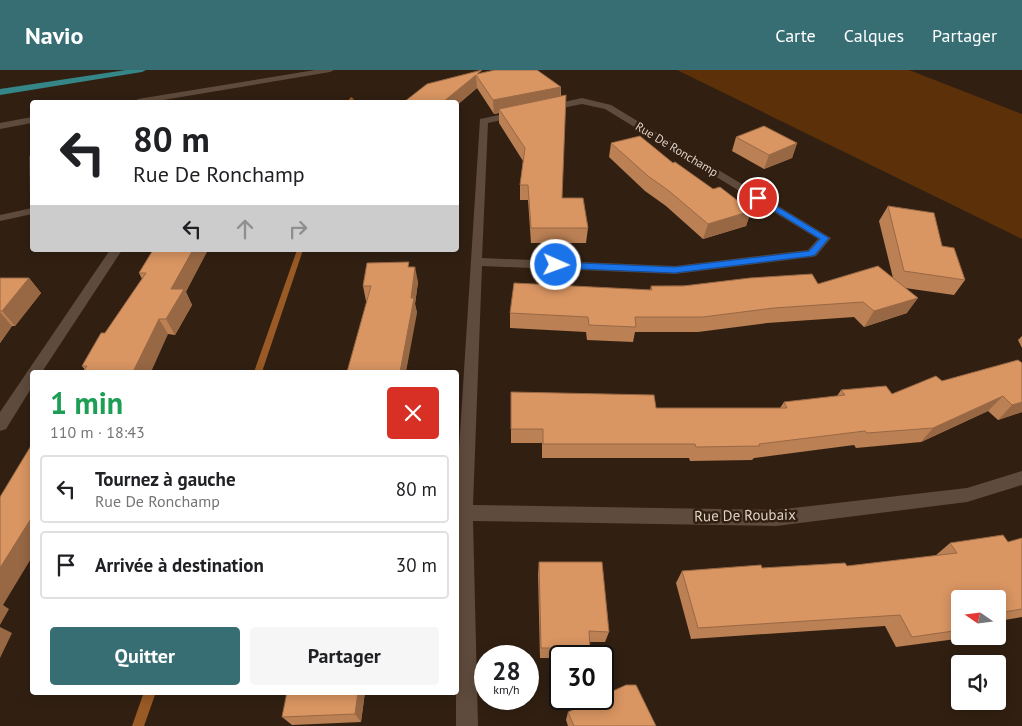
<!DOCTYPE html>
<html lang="fr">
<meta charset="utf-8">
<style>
:root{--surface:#fff;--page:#f6f6f6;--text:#202124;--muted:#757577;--line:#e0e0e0;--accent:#366e73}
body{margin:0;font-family:"PT Sans",sans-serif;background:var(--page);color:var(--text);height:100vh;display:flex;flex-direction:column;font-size:19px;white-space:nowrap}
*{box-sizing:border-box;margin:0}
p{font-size:16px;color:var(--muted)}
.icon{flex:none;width:28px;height:28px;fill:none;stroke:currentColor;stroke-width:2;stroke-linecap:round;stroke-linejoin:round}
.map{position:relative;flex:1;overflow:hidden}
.details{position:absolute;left:30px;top:300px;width:429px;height:325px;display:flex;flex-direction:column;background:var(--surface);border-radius:5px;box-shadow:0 2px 12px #0003}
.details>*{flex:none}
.guide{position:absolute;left:30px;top:30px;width:429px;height:152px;border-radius:5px;box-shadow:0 2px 12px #0003;background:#fff;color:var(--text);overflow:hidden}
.needle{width:32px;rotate:284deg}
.tools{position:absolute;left:951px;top:520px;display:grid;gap:10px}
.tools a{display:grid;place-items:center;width:55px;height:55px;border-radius:5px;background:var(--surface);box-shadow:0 2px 12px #0003;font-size:25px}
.speed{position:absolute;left:474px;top:575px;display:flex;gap:10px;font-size:25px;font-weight:700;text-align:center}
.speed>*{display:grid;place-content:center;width:65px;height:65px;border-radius:50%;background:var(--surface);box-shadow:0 2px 12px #0003;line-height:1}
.speed small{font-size:12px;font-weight:400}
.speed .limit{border:2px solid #111;border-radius:8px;background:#fff;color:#111}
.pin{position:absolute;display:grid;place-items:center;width:42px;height:42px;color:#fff;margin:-21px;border:2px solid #fff;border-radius:50%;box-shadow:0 1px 5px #0007}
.me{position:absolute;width:55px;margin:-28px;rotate:92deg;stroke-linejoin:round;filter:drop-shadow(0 0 4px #0008)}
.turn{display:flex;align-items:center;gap:18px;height:105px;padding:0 20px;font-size:22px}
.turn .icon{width:65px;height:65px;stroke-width:2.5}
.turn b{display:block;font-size:35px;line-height:42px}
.lanes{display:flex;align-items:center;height:48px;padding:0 20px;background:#0003;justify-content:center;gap:25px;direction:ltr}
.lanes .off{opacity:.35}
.round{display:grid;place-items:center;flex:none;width:52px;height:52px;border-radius:5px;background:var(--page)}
.summary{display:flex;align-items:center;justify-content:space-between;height:85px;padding:0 20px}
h1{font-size:30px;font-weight:700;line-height:38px;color:#1e9e55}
.cta{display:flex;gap:10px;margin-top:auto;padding:10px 20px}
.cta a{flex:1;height:58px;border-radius:5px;background:var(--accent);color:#fff;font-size:20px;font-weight:700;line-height:58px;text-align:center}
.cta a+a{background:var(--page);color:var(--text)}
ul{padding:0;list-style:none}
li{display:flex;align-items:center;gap:15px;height:68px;margin:0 10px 8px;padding:0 10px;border:2px solid var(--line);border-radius:5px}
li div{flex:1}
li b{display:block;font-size:19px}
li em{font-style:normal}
header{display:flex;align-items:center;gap:30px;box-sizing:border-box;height:70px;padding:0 25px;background:var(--accent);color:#fff}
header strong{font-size:24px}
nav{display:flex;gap:28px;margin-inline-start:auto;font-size:18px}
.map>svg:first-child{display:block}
.green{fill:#5c3008}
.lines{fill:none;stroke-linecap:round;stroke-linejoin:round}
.stream{fill:#995a25;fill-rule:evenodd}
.service{fill:#5f4b3d;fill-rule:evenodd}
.minor{fill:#5f4b3d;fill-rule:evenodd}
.trunk{fill:#348688;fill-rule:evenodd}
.wall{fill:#bb8054}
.shaded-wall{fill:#986845}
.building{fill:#d99562;stroke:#986845}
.route{fill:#1a73e8;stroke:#114b97}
.labels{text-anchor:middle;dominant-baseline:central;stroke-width:5;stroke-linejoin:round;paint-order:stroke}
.far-street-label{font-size:12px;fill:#ddd1c9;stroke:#312012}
.street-label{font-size:15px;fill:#ddd1c9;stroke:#312012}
</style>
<header>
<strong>Navio</strong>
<nav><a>Carte</a><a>Calques</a><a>Partager</a></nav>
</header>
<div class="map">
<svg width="1022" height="656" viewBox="0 0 1022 656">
<rect width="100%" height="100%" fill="#312012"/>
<!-- green -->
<path class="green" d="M677,0H909L1022,44V169Z"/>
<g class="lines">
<!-- stream -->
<g class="stream">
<path d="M351,27L354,29L351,32H347Z"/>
<path d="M297,180H303L262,302H254Z"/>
<path d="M144,622H156L144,656H132Z"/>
</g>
<!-- service -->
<g class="service">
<path d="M315,0H334L330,2L151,32H134L138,29Z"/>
<path d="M32,47V53L0,59V53Z"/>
</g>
<!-- minor -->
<g class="minor">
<path d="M582,28L611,35L831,168L816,186L812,187L675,204L482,196L473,435L776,440L967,418L1022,401V415L967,432L776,456L473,451L478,656H456V427L480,49L518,41L523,44L521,46L488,53L482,188L675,196L808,180L818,169L605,39L582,34L548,41L544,38L545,36Z"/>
<path d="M32,138V144L0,151V145Z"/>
<path d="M110,180H122L42,302H32V317L6,359L0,361V342Z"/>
</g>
<!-- trunk -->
<path class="trunk" d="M126,0H146L142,2L0,25V19Z"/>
</g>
<!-- wall -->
<g class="wall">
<path d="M482,3L561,17V27L562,128L588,158L586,173H531L528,130H520V115L523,91L499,53V43L494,44L477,18L456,36V32H404Z"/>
<path d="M736,67L797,73L792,88L764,99L732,81Z"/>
<path d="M611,73L673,93L713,119L751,141L746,156L703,169L666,136L645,121L609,87Z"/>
<path d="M888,136L942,176L965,210L954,225L905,218L907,243L864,257L854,247L767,253L698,262H635L633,272L587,270L586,262L510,258V243L650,220L651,216L818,214L893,208L879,151Z"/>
<path d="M153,180L186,222L192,235L175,265L168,264L85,300L82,296L142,209L139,203Z"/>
<path d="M410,197L418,212L415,234L417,243L366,231L363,216Z"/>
<path d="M0,208H29L41,223L15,256H12L0,273Z"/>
<path d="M1022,266V278L1018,270Z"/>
<path d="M1018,290L1022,342L998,350L988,341L921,372L856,378L854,375L754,388L752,390L690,391L689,388H542V373H511V322L656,338H780L784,332L837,326L841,320L892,324L942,311Z"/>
<path d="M1022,468V547L998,551V529H960V566L956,569L896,577L885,556L691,569L676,513L682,501L762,498L847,496L935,486L950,473L1008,472Z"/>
<path d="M539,492L609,562L605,572H590V578L588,586H560V588H540L538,504Z"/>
<path d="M365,622L361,652L292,655L282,647Z"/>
<path d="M568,642L656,656H568L566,650Z"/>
</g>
<!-- shaded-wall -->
<g class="shaded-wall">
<path d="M476,5L477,18L456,36V32H443Z"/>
<path d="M561,17L560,30L499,39V43L494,44L493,30Z"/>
<path d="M797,73L792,88L764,99L769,85Z"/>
<path d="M751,141L746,156L703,169L708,154Z"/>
<path d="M193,180H208L186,222L192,235L175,265L166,249L171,219Z"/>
<path d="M415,197L418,212L415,234L417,243L406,302H400Z"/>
<path d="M29,208L41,223L15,256L2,241Z"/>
<path d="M918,228L907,243L864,257L874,241Z"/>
<path d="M0,242L12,256L0,273Z"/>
<path d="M159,249L168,264L151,302H133Z"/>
<path d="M1003,326L988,341L921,372L933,358Z"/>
<path d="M1022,332V342L998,350L1012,335Z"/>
<path d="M32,447V487L3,535L9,539L0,555V498Z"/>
<path d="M0,557L12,563L0,588Z"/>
<path d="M358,622H365L361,652L355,644Z"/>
</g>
<!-- building -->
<g class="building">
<path d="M482,0L477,4L495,0H537L561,17L493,30L476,5L443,32H404L427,14Z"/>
<path d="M566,25L562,128H583L588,158H531L528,115H520L525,78L499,39Z"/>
<path d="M764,56L797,73L769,85L736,67Z"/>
<path d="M640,66L673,93L675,92L713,119L720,117L751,141L708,154L669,121L648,106L611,73Z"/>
<path d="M32,85V164L31,165L30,86Z"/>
<path d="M888,136L934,143L942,176L954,178L965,210L904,201Z"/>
<path d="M153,180H193L171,219H184L166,249H159L133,302H83L87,296H82L101,263H105L146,203H139Z"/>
<path d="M409,192L408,197H415L411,228H414L400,302H347L371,216H363L367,193Z"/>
<path d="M878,196L918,228L874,241L863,232L774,238L703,247H635L636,257L589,255L588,247L510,243L514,213L652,220L651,216H683L750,208L812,204L818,214Z"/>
<path d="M0,208H29L2,241H0Z"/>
<path d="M1018,290L1022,293V332L1012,335L1003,326L933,358L867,363L865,361L759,374L760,376L696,377L695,374H543V359H511V322L654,325L656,338H787L784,332L845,325L841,320L886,316L892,324L936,306L942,311Z"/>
<path d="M32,374V447L0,498V427Z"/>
<path d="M1003,465L1008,472L1022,468V539L998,543V529H960V560L912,567L900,545L698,558L682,501L761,495L762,498L845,493L847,496L957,483L950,473Z"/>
<path d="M539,492H602L609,562L589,561L590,578H541Z"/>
<path d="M626,615H636L656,656H574L568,642L597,629H602V626Z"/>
<path d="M287,622H358L355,644L282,647Z"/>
</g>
<!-- route -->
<path class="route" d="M758,125L829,168L815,185L812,186L675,203L556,198L551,195L556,192L675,197L809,181L820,169L755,129V126Z"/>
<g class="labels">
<!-- far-street labels -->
<g class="far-street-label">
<text transform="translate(677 79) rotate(31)">Rue De Ronchamp</text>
</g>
<!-- street labels -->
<g class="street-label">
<text transform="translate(745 445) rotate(-1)">Rue De Roubaix</text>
</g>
</g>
</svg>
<div class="tools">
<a><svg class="needle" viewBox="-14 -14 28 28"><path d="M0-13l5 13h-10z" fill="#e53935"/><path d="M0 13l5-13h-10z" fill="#757577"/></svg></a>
<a><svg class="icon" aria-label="sound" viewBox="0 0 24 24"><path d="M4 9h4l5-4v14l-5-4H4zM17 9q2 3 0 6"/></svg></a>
</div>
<div class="speed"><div>28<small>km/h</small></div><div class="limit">30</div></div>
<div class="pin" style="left:758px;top:128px;background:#d93025"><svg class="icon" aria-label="arrive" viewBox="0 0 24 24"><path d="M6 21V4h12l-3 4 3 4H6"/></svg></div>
<svg class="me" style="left:556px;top:195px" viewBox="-20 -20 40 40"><circle r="17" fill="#1a73e8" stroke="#fff" stroke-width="3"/><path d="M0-11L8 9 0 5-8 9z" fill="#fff"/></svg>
<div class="guide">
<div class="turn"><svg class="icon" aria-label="left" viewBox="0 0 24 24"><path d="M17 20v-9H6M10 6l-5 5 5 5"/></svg><div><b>80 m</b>Rue De Ronchamp</div></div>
<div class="lanes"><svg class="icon" aria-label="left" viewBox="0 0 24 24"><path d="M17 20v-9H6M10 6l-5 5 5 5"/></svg><svg class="icon off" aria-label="ahead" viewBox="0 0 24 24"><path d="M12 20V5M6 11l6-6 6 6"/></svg><svg class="icon off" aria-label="right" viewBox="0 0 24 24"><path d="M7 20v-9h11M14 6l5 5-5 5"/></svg></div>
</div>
<section class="details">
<div class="summary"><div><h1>1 min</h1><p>110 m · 18:43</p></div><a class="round" style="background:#d93025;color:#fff"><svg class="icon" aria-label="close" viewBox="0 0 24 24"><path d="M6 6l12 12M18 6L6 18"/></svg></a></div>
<ul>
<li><svg class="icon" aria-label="left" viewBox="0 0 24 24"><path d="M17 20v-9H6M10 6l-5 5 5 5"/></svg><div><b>Tournez à gauche</b><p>Rue De Ronchamp</p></div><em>80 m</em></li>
<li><svg class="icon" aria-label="arrive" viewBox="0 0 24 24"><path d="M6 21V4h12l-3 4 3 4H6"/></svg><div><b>Arrivée à destination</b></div><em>30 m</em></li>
</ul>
<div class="cta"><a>Quitter</a><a>Partager</a></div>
</section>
</div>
